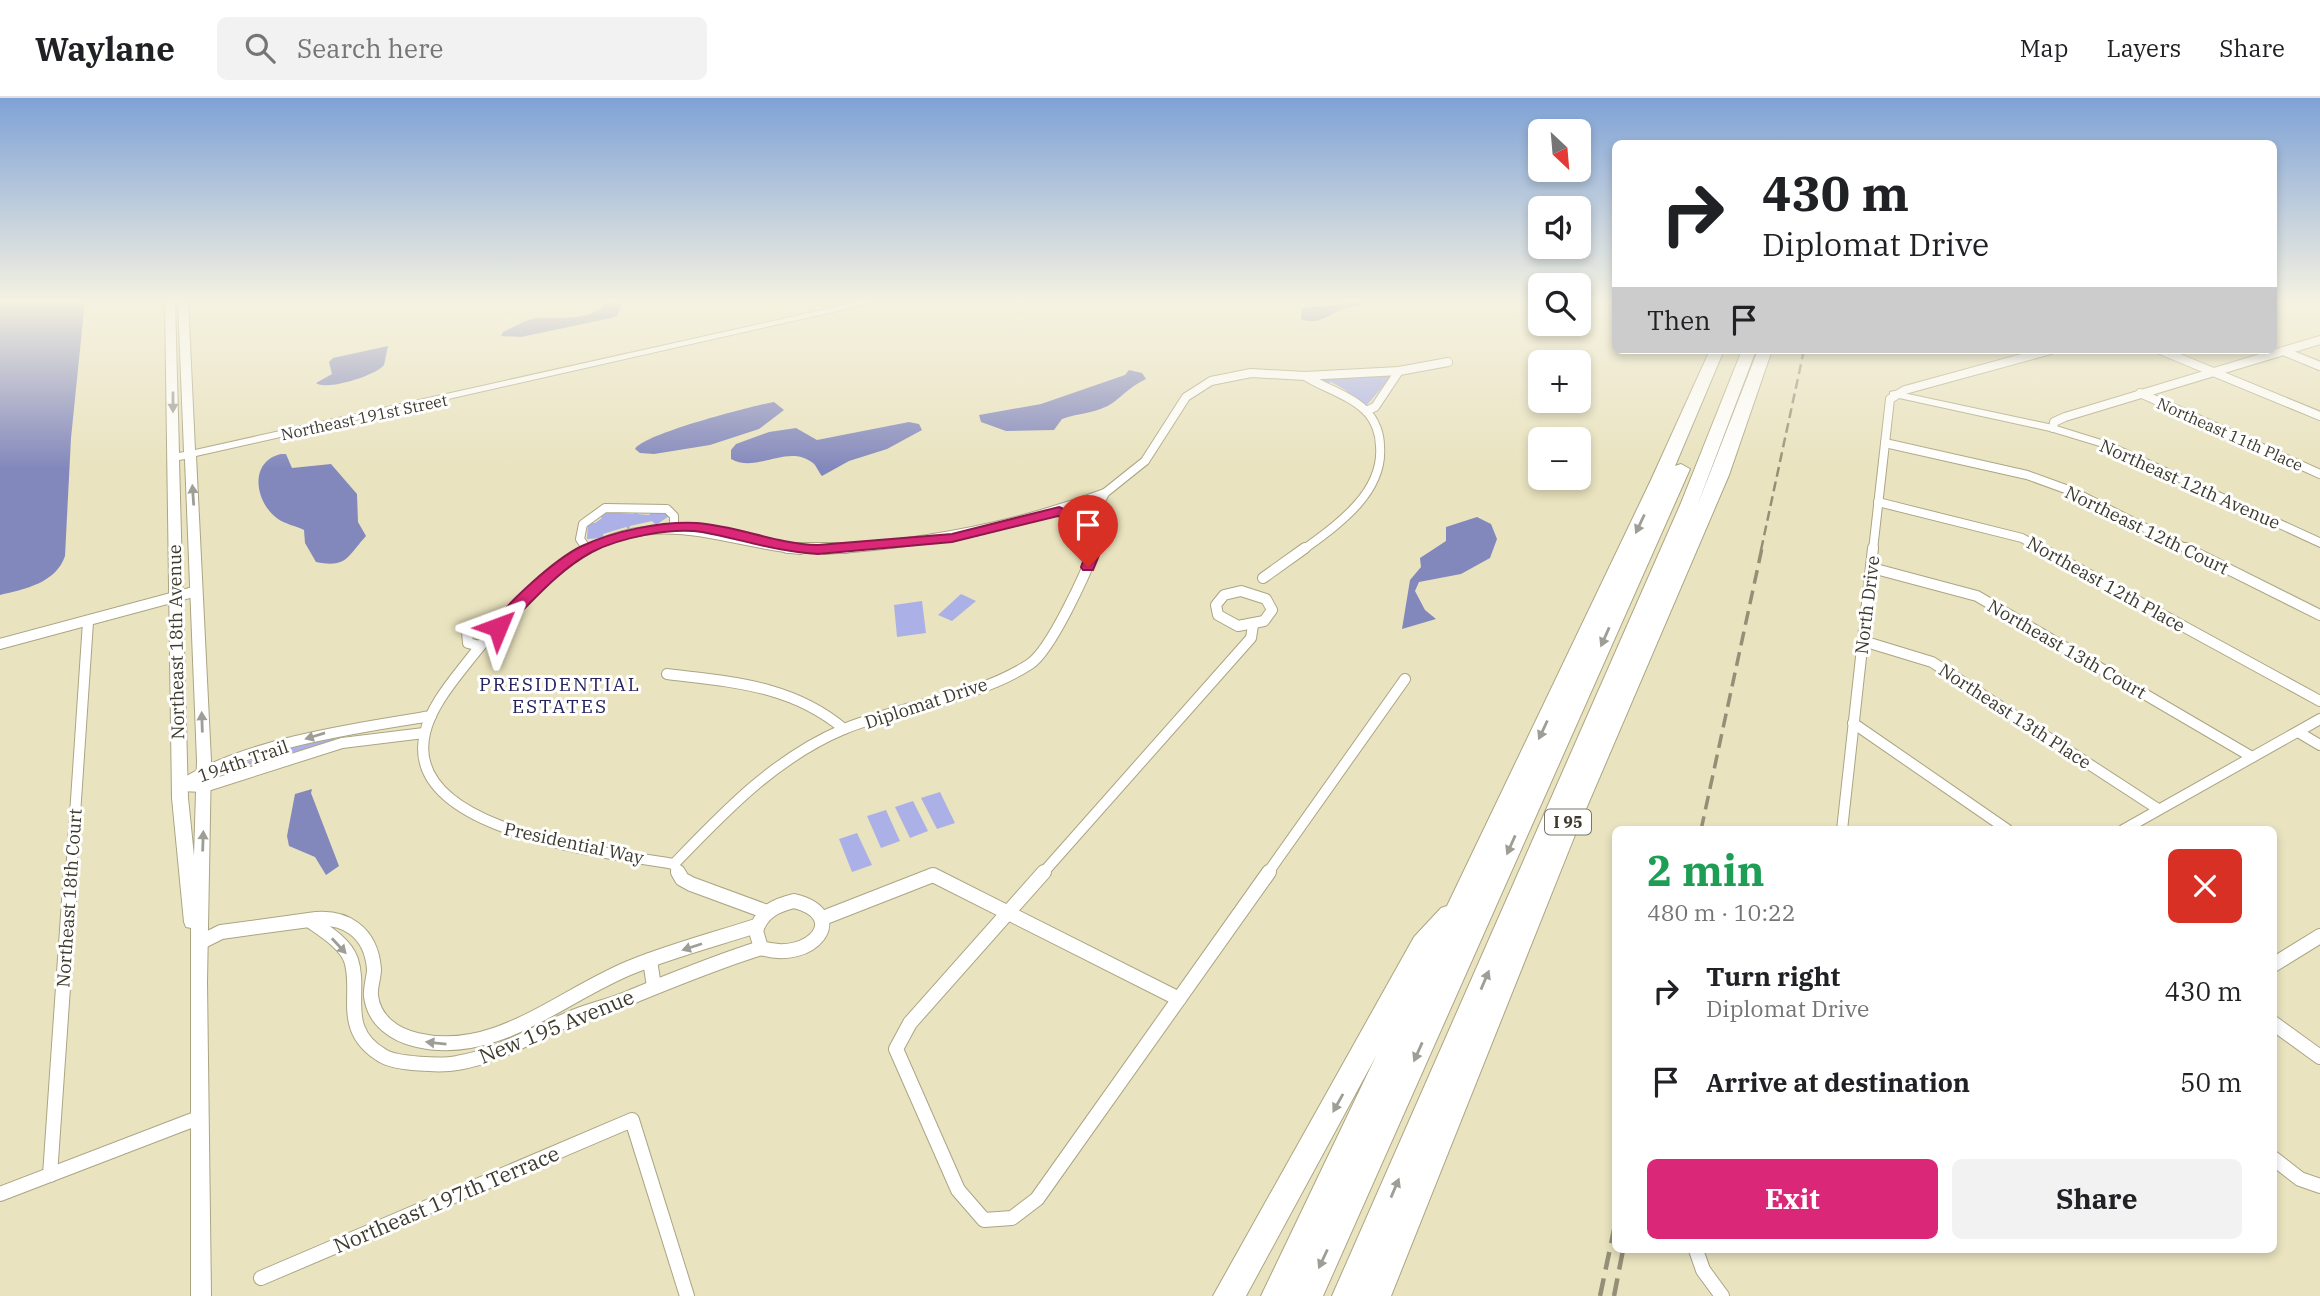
<!DOCTYPE html>
<meta charset="utf-8">
<style>
:root{--surface:#fff;--page:#f2f2f2;--text:#202124;--muted:#757577;--line:#e0e0e0;--accent:#db2777}
body{margin:0;font-family:"IBM Plex Serif",serif;background:var(--page);color:var(--text);height:100vh;display:flex;flex-direction:column;font-size:26px;white-space:nowrap}
*{box-sizing:border-box;margin:0}
p{font-size:23px;color:var(--muted)}
.icon{flex:none;width:38px;height:38px;fill:none;stroke:currentColor;stroke-width:2;stroke-linecap:round;stroke-linejoin:round}
.map{position:relative;flex:1;overflow:hidden}
.side{position:absolute;left:1612px;top:728px;width:665px;height:427px;display:flex;flex-direction:column;background:var(--surface);border-radius:10px;box-shadow:0 4px 10px #0003}
.side>*{flex:none}
.guide{position:absolute;left:1612px;top:42px;width:665px;height:214px;border-radius:10px;box-shadow:0 4px 10px #0003;background:#fff;color:var(--text);overflow:hidden}
.needle{width:46px;rotate:154deg}
.fabs{position:absolute;left:1528px;top:21px;display:grid;gap:14px}
.fabs a{display:grid;place-items:center;width:63px;height:63px;border-radius:10px;background:var(--surface);box-shadow:0 4px 10px #0003;font-size:35px}
.pin{position:absolute;display:grid;place-items:center;width:60px;height:60px;color:#fff;margin:-72px -30px;border-radius:50% 50% 50% 0;rotate:-45deg;box-shadow:0 0 7px #0007}
.pin .icon{rotate:45deg}
.me{position:absolute;width:77px;margin:-38px;rotate:46deg;stroke-linejoin:round;filter:drop-shadow(0 0 5px #0008)}
.turn{display:flex;align-items:center;gap:24px;height:147px;padding:0 35px;font-size:32px}
.turn .icon{width:91px;height:91px;stroke-width:2.5}
.turn b{display:block;font-size:49px;line-height:60px}
.then{display:flex;align-items:center;height:66px;padding:0 35px;background:#0003;gap:14px;font-size:26px}
.round{display:grid;place-items:center;flex:none;width:74px;height:74px;border-radius:10px;background:var(--page)}
.overview{display:flex;align-items:center;justify-content:space-between;height:119px;padding:0 35px}
h1{font-size:42px;font-weight:700;line-height:52px;color:#1e9e55}
.primary-button{display:flex;gap:14px;margin-top:auto;padding:14px 35px}
.primary-button a{flex:1;height:80px;border-radius:10px;background:var(--accent);color:#fff;font-size:28px;font-weight:700;line-height:80px;text-align:center}
.primary-button a+a{background:var(--page);color:var(--text)}
ul{padding:0;list-style:none}
li{display:flex;align-items:center;gap:21px;height:91px;padding:0 35px}
li div{flex:1}
li b{display:block;font-size:26px}
li em{font-style:normal}
header{display:flex;align-items:center;gap:42px;box-sizing:border-box;height:98px;padding:0 35px;background:var(--surface);border-bottom:2px solid var(--line)}
header strong{font-size:33px}
nav{display:flex;gap:38px;margin-inline-start:auto;font-size:24px}
.search{width:490px;height:63px;background:var(--page);display:flex;align-items:center;gap:18px;box-sizing:border-box;padding:0 24px;border-radius:10px;color:var(--muted);font-size:26px}
.map>svg:first-child{display:block}
.green{fill:#abb1e7}
.water{fill:#8388bc}
.lines{fill:none;stroke-linecap:round;stroke-linejoin:round}
.minor-far2-casing{stroke:#aba583;stroke-width:10}
.minor-far1-casing{stroke:#aba583;stroke-width:12}
.minor-casing{stroke:#aba583;stroke-width:16}
.tertiary-casing{stroke:#aba583;stroke-width:2}
.motorway-casing{stroke:#aba583;stroke-width:2}
.minor-far2{stroke:#fff;stroke-width:8}
.minor-far1{stroke:#fff;stroke-width:10}
.minor{stroke:#fff;stroke-width:14}
.tertiary{fill:#fff;fill-rule:evenodd}
.motorway{fill:#fff;fill-rule:evenodd}
.rail-far2{stroke:#948f76;stroke-width:2.5;stroke-dasharray:10 5;stroke-linecap:butt}
.rail-far1{stroke:#948f76;stroke-width:3.5;stroke-dasharray:14 7;stroke-linecap:butt}
.rail{stroke:#948f76;stroke-width:4.5;stroke-dasharray:18 9;stroke-linecap:butt}
.oneway{fill:#9e9d96}
.route{fill:#db2777;stroke:#8e194d;stroke-width:2}
.labels{text-anchor:middle;dominant-baseline:central;stroke-width:6;stroke-linejoin:round;paint-order:stroke}
.far-street-label{font-size:16px;fill:#3e3b2d;stroke:#fff}
.shield{fill:#fff;stroke:#78766c;stroke-width:2}
.shield-label{font-size:16px;font-weight:bold;fill:#3e3b2d}
.street-label{font-size:18px;fill:#3e3b2d;stroke:#fff}
.neighbourhood-label{font-size:19px;letter-spacing:2px;fill:#25235d;stroke:#fff}
.near-street-label{font-size:21px;fill:#3e3b2d;stroke:#fff}
</style>
<header>
<strong>Waylane</strong>
<div class="search"><svg class="icon" aria-label="search" viewBox="0 0 24 24"><circle cx="10" cy="10" r="6"/><path d="M15 15l6 6"/></svg>Search here</div>
<nav><a>Map</a><a>Layers</a><a>Share</a></nav>
</header>
<div class="map">
<svg width="2320" height="1198" viewBox="0 0 2320 1198">
<rect width="100%" height="100%" fill="#e9e3bf"/>
<!-- green -->
<g class="green">
<path d="M1388,277L1390,280L1366,308L1344,296L1347,293L1331,284L1326,286L1315,279Z"/>
<path d="M637,412V416L649,417L653,413H664L669,418L656,427L652,423L630,428L629,432L626,429L603,436L604,440L587,441L588,425H595L602,420L597,417L605,414L634,416Z"/>
<path d="M961,496L976,503L952,523L938,517Z"/>
<path d="M922,503L926,535L897,539L894,507Z"/>
<path d="M329,638H336L333,643L232,672L237,667Z"/>
<path d="M940,694L955,725L937,731L921,700Z"/>
<path d="M913,703L928,733L910,740L895,709Z"/>
<path d="M886,712L900,743L881,750L867,718Z"/>
<path d="M857,735L872,767L852,774L839,741Z"/>
</g>
<!-- water -->
<g class="water">
<path d="M85,202L71,340L65,458C56,485 25,491 0,497V203Z"/>
<path d="M606,202H623L617,218L611,220L521,239L501,238L503,234C514,229 528,220 540,220C558,219 598,224 606,202Z"/>
<path d="M1341,202H1375C1364,209 1354,207 1343,211C1328,217 1318,228 1301,221L1302,210L1335,207Z"/>
<path d="M388,248L384,267C375,278 326,293 316,285L332,276L329,264L333,260Z"/>
<path d="M1129,272L1142,275L1146,281C1133,287 1124,296 1114,304C1099,315 1078,315 1062,321L1054,332L1006,333L981,324L979,317L1041,306L1125,277Z"/>
<path d="M774,304L784,312L759,331L710,347L654,356L640,355L635,351C643,336 752,308 774,304Z"/>
<path d="M909,324L919,326L922,332L887,351L849,363L822,378C819,375 816,367 813,365C787,345 757,376 731,361V352L736,346L769,334L796,330L817,342Z"/>
<path d="M281,356H286L292,370L331,366L357,396L358,424L366,438C347,459 347,470 316,464L305,445L304,432C296,428 285,426 278,421C254,404 249,363 281,356Z"/>
<path d="M1477,419L1491,426L1497,441L1490,460L1461,476L1419,484L1415,493L1425,512L1436,521L1402,531L1410,482L1421,469L1420,460L1446,443V429Z"/>
<path d="M312,691L311,695L339,768L326,777L315,759L289,748L287,738L295,696Z"/>
</g>
<g class="lines">
<!-- minor-far2 casing -->
<g class="minor-far2-casing">
<g id="minor-far2">
<path d="M2160,252L2320,318"/>
<path d="M2283,253L2320,268"/>
<path d="M2140,295L2320,376"/>
<path d="M1366,313L1375,309L1399,273"/>
<path d="M2053,330L2054,324L2065,319L2320,242"/>
<path d="M1885,345L2027,377L2074,394L2189,452"/>
<path d="M1878,404L2022,440L2043,452"/>
<path d="M1059,414L1090,425L1094,452"/>
<path d="M1090,425L1105,395L1145,363L1186,299L1211,283L1251,275L1305,278L1399,273L1448,264"/>
<path d="M587,451L580,441L583,426L605,410L667,411L674,418V428"/>
<path d="M585,452C665,410 721,444 801,452"/>
<path d="M825,452C922,446 1014,429 1105,395"/>
<path d="M1303,452C1337,427 1384,395 1380,348C1380,336 1375,322 1366,313C1350,297 1324,290 1305,278"/>
<path d="M1873,452L1890,301L1905,292L2051,252"/>
</g>
</g>
<!-- minor-far1 casing -->
<g class="minor-far1-casing">
<g id="minor-far1">
<path d="M588,450C540,479 496,527 462,571C447,590 430,612 425,635C401,735 612,755 674,766"/>
<path d="M787,450H846"/>
<path d="M2040,450L2320,603"/>
<path d="M2186,450L2320,517"/>
<path d="M1872,470L1977,498L2252,659"/>
<path d="M1263,480L1305,450"/>
<path d="M1241,493L1266,501L1272,512L1264,523L1238,528L1218,517L1216,507L1224,497Z"/>
<path d="M1863,543L1932,564L2158,711"/>
<path d="M0,546L197,493"/>
<path d="M480,548L468,545L467,534L482,524L504,523"/>
<path d="M667,576C732,584 792,587 844,631"/>
<path d="M1853,625L2008,732"/>
<path d="M2298,634L2320,647"/>
<path d="M180,688C243,646 356,630 431,618"/>
<path d="M180,688L204,689L342,645L424,635"/>
<path d="M1842,732L1873,450"/>
<path d="M2123,732L2320,621"/>
<path d="M674,766C725,713 775,660 844,631C904,606 975,602 1030,566C1051,552 1086,475 1095,450"/>
<path d="M674,766L679,776"/>
<path d="M71,776L88,524"/>
<path d="M1042,776L1251,540L1253,527"/>
<path d="M1267,776L1405,581"/>
</g>
</g>
<!-- minor casing -->
<g class="minor-casing">
<g id="minor">
<path d="M678,774L682,781L691,786L767,814"/>
<path d="M1044,774L910,925L896,951L958,1092L984,1122L1012,1120L1037,1101L1269,774"/>
<path d="M794,803C851,817 812,866 761,850L756,833C761,814 777,807 794,803Z"/>
<path d="M823,820L933,777L1179,901"/>
<path d="M756,828C716,841 674,852 634,868C564,895 497,961 417,942C395,937 374,923 371,898C370,889 374,880 374,871C371,834 345,816 309,822C323,832 345,845 351,862C362,895 338,932 383,958C396,966 442,968 457,965C500,958 536,934 576,918C594,911 613,907 631,899C675,881 716,864 761,850"/>
<path d="M199,845L221,834L309,822"/>
<path d="M650,862L654,889"/>
<path d="M2273,867L2320,838"/>
<path d="M2273,925L2320,959"/>
<path d="M2273,1060L2300,1081L2320,1088"/>
<path d="M50,1077L71,774"/>
<path d="M0,1096L198,1020"/>
<path d="M1696,1152L1703,1172L1722,1198"/>
<path d="M261,1180L632,1022L687,1198"/>
</g>
</g>
<!-- tertiary casing -->
<g class="tertiary-casing">
<g id="tertiary">
<path d="M165,202H175L179,355L184,354L178,202H188L195,352L867,202H886L196,358L211,663L207,884L211,1198H191V830L186,829L184,824L172,700ZM185,361L197,663L194,758L188,700L179,362Z"/>
<path d="M1894,293L2053,327L2111,345L2320,440V449L2103,349L2050,333L1890,298V294Z"/>
</g>
</g>
<!-- motorway casing -->
<g class="motorway-casing">
<g id="motorway">
<path d="M1710,252H1724L1675,368L1681,366L1690,371L1323,1198H1261L1376,958L1246,1198H1213L1414,839L1441,810L1447,808L1651,382Z"/>
<path d="M1742,252H1756L1696,411L1758,252H1772L1729,377L1577,732L1391,1198H1332L1681,405Z"/>
</g>
</g>
<!-- minor-far2 -->
<use href="#minor-far2" class="minor-far2"/>
<!-- minor-far1 -->
<use href="#minor-far1" class="minor-far1"/>
<!-- minor -->
<use href="#minor" class="minor"/>
<!-- tertiary -->
<use href="#tertiary" class="tertiary"/>
<!-- motorway -->
<use href="#motorway" class="motorway"/>
<!-- rail-far2 -->
<path class="rail-far2" d="M1761,452L1804,252"/>
<!-- rail-far1 -->
<path class="rail-far1" d="M1701,732L1762,450"/>
<!-- rail -->
<g class="rail">
<path d="M1600,1198L1615,1127"/>
<path d="M1614,1198L1623,1152"/>
</g>
</g>
<!-- one-way arrows -->
<defs><path id="oneway-solid" d="M-6-.8H1V-3.2L6.5 0L1 3.2V.8H-6Z" transform="scale(1.75)"/></defs>
<g class="oneway">
<use href="#oneway-solid" transform="translate(173 304) rotate(90)"/>
<use href="#oneway-solid" transform="translate(193 397) rotate(-94)"/>
<use href="#oneway-solid" transform="translate(1640 426) rotate(115)"/>
<use href="#oneway-solid" transform="translate(1605 539) rotate(114)"/>
<use href="#oneway-solid" transform="translate(202 624) rotate(-92)"/>
<use href="#oneway-solid" transform="translate(1543 632) rotate(115)"/>
<use href="#oneway-solid" transform="translate(315 638) rotate(163)"/>
<use href="#oneway-solid" transform="translate(203 743) rotate(-88)"/>
<use href="#oneway-solid" transform="translate(1511 747) rotate(114)"/>
<use href="#oneway-solid" transform="translate(339 848) rotate(47)"/>
<use href="#oneway-solid" transform="translate(692 849) rotate(162)"/>
<use href="#oneway-solid" transform="translate(1485 882) rotate(-67)"/>
<use href="#oneway-solid" transform="translate(436 945) rotate(-174)"/>
<use href="#oneway-solid" transform="translate(1418 954) rotate(114)"/>
<use href="#oneway-solid" transform="translate(1338 1005) rotate(119)"/>
<use href="#oneway-solid" transform="translate(1395 1090) rotate(-67)"/>
<use href="#oneway-solid" transform="translate(1323 1161) rotate(115)"/>
</g>
<!-- sky -->
<linearGradient id="sky" x2="0" y2="1"><stop stop-color="#7fa2d6"/><stop offset="0.55" stop-color="#f5f2e2"/><stop offset="1" stop-color="#f5f2e2" stop-opacity="0"/></linearGradient>
<rect width="2320" height="370" fill="url(#sky)"/>
<!-- route -->
<path class="route" d="M1059,409L1097,425L1102,450L1093,472H1083L1081,469L1088,450L1084,427L1058,418L952,444L818,456C778,454 740,441 702,434C671,429 619,440 592,454C558,472 530,506 503,532H492L490,529C508,504 555,461 582,448C614,433 662,423 697,425C738,428 776,446 818,447L952,436Z"/>
<g class="labels">
<!-- far-street labels -->
<g class="far-street-label">
<text transform="translate(364 319) rotate(-12)">Northeast 191st Street</text>
<text transform="translate(2230 336) rotate(24)">Northeast 11th Place</text>
</g>
<!-- shield labels -->
<rect class="shield" x="1545" y="711.5" width="46" height="25" rx="5"/>
<g class="shield-label">
<text x="1568" y="724">I 95</text>
</g>
<!-- street labels -->
<g class="street-label">
<text transform="translate(2190 386) rotate(24)">Northeast 12th Avenue</text>
<text transform="translate(2147 432) rotate(26)">Northeast 12th Court</text>
<text transform="translate(2106 486) rotate(29)">Northeast 12th Place</text>
<text transform="translate(1867 507) rotate(-83)">North Drive</text>
<text transform="translate(176 544) rotate(-91)">Northeast 18th Avenue</text>
<text transform="translate(2067 551) rotate(30)">Northeast 13th Court</text>
<text transform="translate(926 605) rotate(-18)">Diplomat Drive</text>
<text transform="translate(2015 618) rotate(33)">Northeast 13th Place</text>
<text transform="translate(243 663) rotate(-19)">194th Trail</text>
<text transform="translate(574 745) rotate(12)">Presidential Way</text>
<text transform="translate(69 800) rotate(-86)">Northeast 18th Court</text>
</g>
<!-- neighbourhood labels -->
<g class="neighbourhood-label">
<text x="560" y="586">PRESIDENTIAL<tspan x="560" dy="22">ESTATES</tspan></text>
</g>
<!-- near-street labels -->
<g class="near-street-label">
<text transform="translate(556 928) rotate(-22)">New 195 Avenue</text>
<text transform="translate(446 1101) rotate(-23)">Northeast 197th Terrace</text>
</g>
</g>
</svg>
<div class="fabs">
<a><svg class="needle" viewBox="-14 -14 28 28"><path d="M0-13l5 13h-10z" fill="#e53935"/><path d="M0 13l5-13h-10z" fill="#757577"/></svg></a>
<a><svg class="icon" aria-label="sound" viewBox="0 0 24 24"><path d="M4 9h4l5-4v14l-5-4H4zM17 9q2 3 0 6"/></svg></a>
<a><svg class="icon" aria-label="search" viewBox="0 0 24 24"><circle cx="10" cy="10" r="6"/><path d="M15 15l6 6"/></svg></a>
<a>+</a>
<a>−</a>
</div>
<div class="pin" style="left:1088px;top:469px;background:#d93025"><svg class="icon" aria-label="arrive" viewBox="0 0 24 24"><path d="M6 21V4h12l-3 4 3 4H6"/></svg></div>
<svg class="me" style="left:498px;top:529px" viewBox="-20 -20 40 40"><path d="M0-17L14 15 0 8-14 15z" fill="#db2777" stroke="#fff" stroke-width="4"/></svg>
<div class="guide">
<div class="turn"><svg class="icon" aria-label="right" viewBox="0 0 24 24"><path d="M7 20v-9h11M14 6l5 5-5 5"/></svg><div><b>430 m</b>Diplomat Drive</div></div>
<div class="then">Then<svg class="icon" aria-label="arrive" viewBox="0 0 24 24"><path d="M6 21V4h12l-3 4 3 4H6"/></svg></div>
</div>
<section class="side">
<div class="overview"><div><h1>2 min</h1><p>480 m · 10:22</p></div><a class="round" style="background:#d93025;color:#fff"><svg class="icon" aria-label="close" viewBox="0 0 24 24"><path d="M6 6l12 12M18 6L6 18"/></svg></a></div>
<ul>
<li><svg class="icon" aria-label="right" viewBox="0 0 24 24"><path d="M7 20v-9h11M14 6l5 5-5 5"/></svg><div><b>Turn right</b><p>Diplomat Drive</p></div><em>430 m</em></li>
<li><svg class="icon" aria-label="arrive" viewBox="0 0 24 24"><path d="M6 21V4h12l-3 4 3 4H6"/></svg><div><b>Arrive at destination</b></div><em>50 m</em></li>
</ul>
<div class="primary-button"><a>Exit</a><a>Share</a></div>
</section>
</div>
